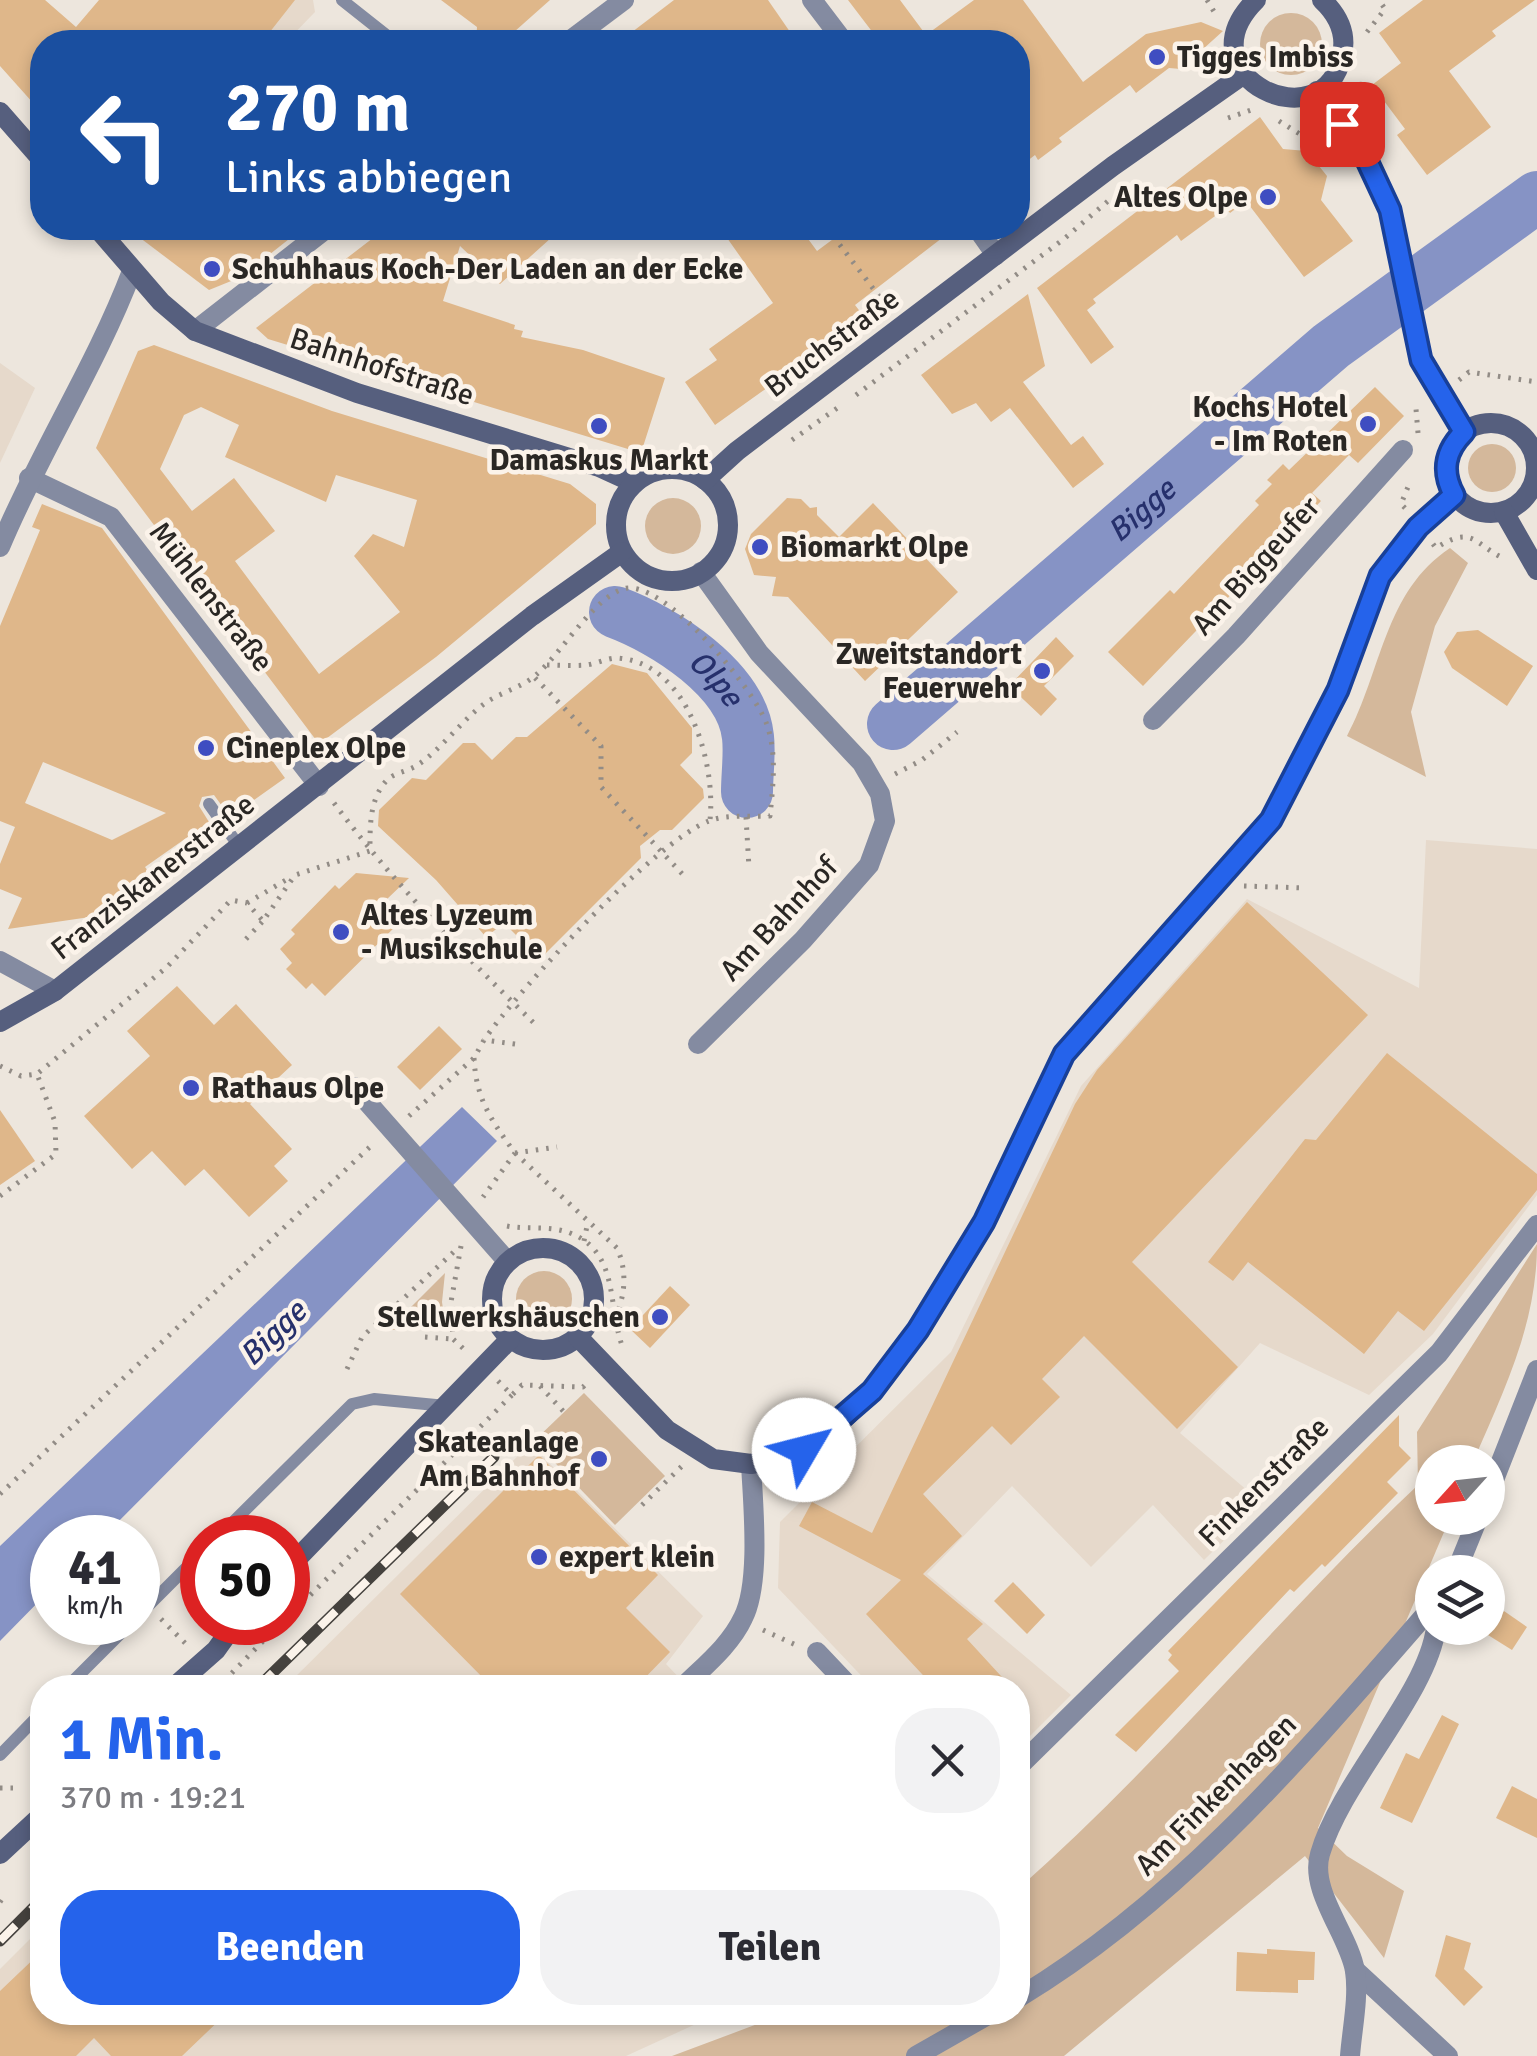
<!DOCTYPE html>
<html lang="de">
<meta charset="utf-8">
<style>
:root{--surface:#fff;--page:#f2f2f3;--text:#2b2b33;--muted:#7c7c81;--accent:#2563eb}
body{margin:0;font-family:Signika,sans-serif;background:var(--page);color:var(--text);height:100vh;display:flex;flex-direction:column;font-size:38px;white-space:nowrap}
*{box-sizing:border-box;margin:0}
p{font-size:32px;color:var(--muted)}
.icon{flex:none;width:55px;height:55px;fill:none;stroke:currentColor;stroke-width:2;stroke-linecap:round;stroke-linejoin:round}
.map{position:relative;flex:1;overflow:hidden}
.sheet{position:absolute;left:30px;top:1675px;width:1000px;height:350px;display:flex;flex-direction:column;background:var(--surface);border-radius:40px;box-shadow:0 5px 15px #0003}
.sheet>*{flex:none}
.guide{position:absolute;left:30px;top:30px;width:1000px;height:210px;border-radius:40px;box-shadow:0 5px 15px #0003;background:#1a4fa0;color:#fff;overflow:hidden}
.needle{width:65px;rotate:243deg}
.buttons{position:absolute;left:1415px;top:1445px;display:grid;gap:20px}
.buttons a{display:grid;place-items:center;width:90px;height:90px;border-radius:50%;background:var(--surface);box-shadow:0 5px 15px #0003;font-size:50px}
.speed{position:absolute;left:30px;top:1515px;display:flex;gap:20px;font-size:50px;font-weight:700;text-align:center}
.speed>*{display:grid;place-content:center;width:130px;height:130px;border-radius:50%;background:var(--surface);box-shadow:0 5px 15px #0003;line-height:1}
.speed small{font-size:25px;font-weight:400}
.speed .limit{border:15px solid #d22;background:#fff;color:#111}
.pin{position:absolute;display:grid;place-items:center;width:85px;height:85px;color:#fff;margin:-42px;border-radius:20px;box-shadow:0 5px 15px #0006}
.me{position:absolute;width:110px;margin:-55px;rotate:53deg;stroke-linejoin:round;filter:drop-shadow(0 0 8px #0008)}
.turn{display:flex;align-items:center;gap:35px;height:210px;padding:0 30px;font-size:45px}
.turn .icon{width:130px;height:130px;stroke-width:2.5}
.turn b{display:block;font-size:70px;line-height:85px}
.round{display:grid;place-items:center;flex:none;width:105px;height:105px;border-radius:40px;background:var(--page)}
.headline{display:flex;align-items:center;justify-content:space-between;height:170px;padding:0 30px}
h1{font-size:60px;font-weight:800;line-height:75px;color:var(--accent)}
.action{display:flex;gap:20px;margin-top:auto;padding:20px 30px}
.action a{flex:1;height:115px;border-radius:40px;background:var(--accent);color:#fff;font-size:40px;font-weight:800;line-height:115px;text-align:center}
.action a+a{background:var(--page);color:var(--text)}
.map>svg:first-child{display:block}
.built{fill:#e6d9cb}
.green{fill:#d4b89b}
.water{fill:#8693c5}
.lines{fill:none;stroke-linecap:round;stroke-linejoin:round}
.river{stroke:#8693c5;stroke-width:52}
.building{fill:#dfb78a;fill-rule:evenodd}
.path{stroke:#928c86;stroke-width:5;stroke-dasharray:2.5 8;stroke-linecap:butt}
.lane{stroke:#848ba1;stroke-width:12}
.street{stroke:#848ba1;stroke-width:20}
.secondary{stroke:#565f7e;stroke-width:20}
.rail-casing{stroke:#45423e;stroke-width:11}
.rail{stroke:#fbf3ea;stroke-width:8;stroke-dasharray:22;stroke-linecap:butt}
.route-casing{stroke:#184099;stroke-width:25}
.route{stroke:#2563eb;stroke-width:18}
.poi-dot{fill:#3f4dc1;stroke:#fbf3ea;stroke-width:4}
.labels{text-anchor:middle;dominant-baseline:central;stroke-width:9;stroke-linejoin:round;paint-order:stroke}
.poi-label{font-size:30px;font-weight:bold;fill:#2a2724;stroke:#fbf3ea;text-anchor:start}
.street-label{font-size:30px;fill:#2a2724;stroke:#fbf3ea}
.water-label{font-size:32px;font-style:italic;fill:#26306c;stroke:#fbf3ea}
</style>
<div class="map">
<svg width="1537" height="2056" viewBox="0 0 1537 2056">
<rect width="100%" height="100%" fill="#ede6dd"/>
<!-- built -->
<g class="built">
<path d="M141,0H313L315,12L286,42H195Z"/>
<path d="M0,363L35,388L0,463Z"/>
<path d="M1426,840L1537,849V1195L1433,1334L1369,1395L1260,1343L1180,1433L1262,1503L1204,1560L1153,1505L1091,1567L1012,1486L927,1574L1071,1695L1018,1748V1688L872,1687L778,1588L780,1522L951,1352L1081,1086L1247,899L1419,988Z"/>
<path d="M530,1444L703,1616L666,1664L688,1687L284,1688Z"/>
<path d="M42,1927V2012L720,2013L626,2056H0V1969Z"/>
</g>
<!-- green -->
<g class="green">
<circle cx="1291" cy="44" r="31"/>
<circle cx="1492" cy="468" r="24"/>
<circle cx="673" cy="526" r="28"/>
<path d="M1450,548L1468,563L1435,626L1411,712L1426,777L1347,736C1382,671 1384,592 1450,548Z"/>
<path d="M1537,1244C1537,1324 1504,1390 1473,1462H1432V1518H1450L1318,1828L1347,1856L1404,1891L1384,1958L1305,1856L1064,2056H672L787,2013L1018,2012V1889C1160,1764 1280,1615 1418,1485L1417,1432Z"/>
<circle cx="544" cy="1299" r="28"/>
<path d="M445,1273L442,1302L446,1329L388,1330Z"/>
<path d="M584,1393L665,1476L615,1525L534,1441Z"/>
</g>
<!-- water -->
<path class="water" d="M462,1107L497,1141L103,1537L52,1538V1588L0,1641V1546Z"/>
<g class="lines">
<!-- river -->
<g class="river">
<path id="s1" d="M615,612C664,630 742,679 748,737C750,754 747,774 747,792"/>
<path id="s2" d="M893,724L1331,346L1537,197"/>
</g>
</g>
<!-- building -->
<g class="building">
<path d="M0,0H45L76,27L99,0H295L262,42H42V113L0,66Z"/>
<path d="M441,0H550L514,32L492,42H476L477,27Z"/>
<path d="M674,0H768L797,42H619Z"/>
<path d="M848,0H900L926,35L974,0H1023L1083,82L1146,34L1201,22L1223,31L1181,69L1169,68L1136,93L1130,85L1059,138L1062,142L1038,160L1035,155L1018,168V42H880Z"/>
<path d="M1423,0H1535L1492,31L1496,36L1449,71L1491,127L1427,175L1397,135L1405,129L1372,85L1401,63L1379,33Z"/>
<path d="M1260,117L1283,149L1307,151L1327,176L1321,200L1353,241L1304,277L1246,201L1230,213L1226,208L1181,241L1177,235L1093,299L1096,303L1087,310L1114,347L1091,364L1037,288Z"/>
<path d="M127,228H303L241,277L209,290Z"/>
<path d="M386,228H562L500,284L460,246L443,301L515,325L514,329L523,331L521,337L583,350L665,378L641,453L268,339L256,328Z"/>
<path d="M720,228H800L817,251L848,228H955L855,305L865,318L715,425L685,382L717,360L709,349L773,303Z"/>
<path d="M1028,294L1045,366L1023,382L1071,445L1083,436L1104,464L1073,488L1010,408L991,422L976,403L952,414L921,375Z"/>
<path d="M154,345L332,411L570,484L596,504V524L436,657L319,744L96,448L138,351ZM201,407L239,425L225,457L326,502L336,475L417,500L404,547L373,534L354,556L400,612L319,674L235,561L275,531L234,478L192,511L160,469L184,415Z"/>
<path d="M1375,387L1404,416L1358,463L1349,455L1312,493L1321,501L1143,686L1108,652L1170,590L1174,594L1259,505L1255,501L1272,484L1267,480L1283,464L1289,470Z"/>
<path d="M787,498L801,499L810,508L817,507V515L839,537L873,503L958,592L865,681L788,597L772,596L776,577L754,575L745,549L751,534Z"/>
<path d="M42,504L102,528L285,778L230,817L214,795L202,797L199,806L209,822L145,867L152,876L93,921L90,917L8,929L22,898L0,889V864L15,827L0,821V626L40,530L32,527ZM43,762L166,813L112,840L25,803Z"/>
<path d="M1478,630L1533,666L1507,706L1452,668L1444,652L1457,632Z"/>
<path d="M1056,637L1074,656L1044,686L1057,699L1041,716L1009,686Z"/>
<path d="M612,664L647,673L692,728V753L680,765L703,789L704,798L672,830H660L640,846L641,858L540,959L504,923L486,937L436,880L378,826L379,810L412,778L426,780L463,743H475L492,760L516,737H527Z"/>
<path d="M356,873L409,878L386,900L404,918L325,996L312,983L306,989L286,969L292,963L280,949L295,934L291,930L335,885L339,889Z"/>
<path d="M1247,902L1368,1015L1132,1262L1238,1367L1177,1429L1084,1336L1042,1379L1060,1397L1011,1445L992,1426L923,1494L962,1536L923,1574L983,1624L967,1639L1012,1688H935L866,1614L901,1580L799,1526L812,1502L872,1533L1075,1104L1097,1070Z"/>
<path d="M177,986L214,1025L236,1004L292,1065L250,1104L292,1149L274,1166L288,1181L249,1217L204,1169L185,1186L152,1151L132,1169L84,1116L150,1056L127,1031Z"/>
<path d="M439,1026L462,1049L420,1090L397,1067Z"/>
<path d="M1387,1053L1537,1174V1190L1424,1331L1398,1311L1364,1354L1248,1262L1233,1281L1208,1262L1305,1139L1316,1140Z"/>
<path d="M0,1110L35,1161L0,1185Z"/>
<path d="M670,1286L690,1305L650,1348L630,1329Z"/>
<path d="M1399,1415V1446L1411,1458L1387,1482L1398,1493L1325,1567L1322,1564L1294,1592L1290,1589L1136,1752L1115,1735L1179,1671L1168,1660L1172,1655L1168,1651Z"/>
<path d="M539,1455L658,1575L626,1608L670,1652L635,1688H493L400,1594Z"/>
<path d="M1013,1582L1045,1615L1027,1634L994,1601Z"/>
<path d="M1504,1611L1527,1627L1512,1650L1488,1635Z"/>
<path d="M1442,1715L1459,1724L1412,1823L1380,1808L1406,1753L1419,1759Z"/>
<path d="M1512,1786L1537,1799V1838L1496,1818Z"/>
<path d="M1446,1935L1471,1943L1464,1969L1483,1987L1464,2006L1435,1976Z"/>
<path d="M1267,1949L1315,1952L1314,1980H1298V1993L1236,1991L1237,1952L1267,1954Z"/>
<path d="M42,1951V2012H228L182,2056H111L94,2038L76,2056H0V1991Z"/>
</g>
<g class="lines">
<!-- path -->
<g class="path">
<path d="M1207,0L1216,15"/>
<path d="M1367,32L1385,9L1379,0"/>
<path d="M1359,82L1363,113"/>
<path d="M1228,118L1251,110"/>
<path d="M1279,121L1314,143L1324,136"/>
<path d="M827,228L888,308"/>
<path d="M1459,380L1469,372L1537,382"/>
<path d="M856,395L1065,238L1108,201"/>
<path d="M1418,433L1416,409L1421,406"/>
<path d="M792,440L843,404"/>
<path d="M1405,508L1401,504L1410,482"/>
<path d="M1433,544L1436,548C1473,524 1475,545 1503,558"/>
<path d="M547,665C560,665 574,666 586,665C596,664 607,658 617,658C688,662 716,763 710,820"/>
<path d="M535,678L601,746V787L687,879"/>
<path d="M895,774L922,760L957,732"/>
<path d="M334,803C395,885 465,956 538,1027"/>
<path d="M746,817L749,868"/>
<path d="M1244,886L1306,888"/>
<path d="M247,903L291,877"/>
<path d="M246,939L263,921"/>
<path d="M474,1058C476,1099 491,1120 515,1153L483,1197"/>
<path d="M0,1066L21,1076L37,1074L167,967L231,900L247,903L263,921L295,875L370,851C370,827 369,798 388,779C395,773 408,771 416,766C441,750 460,722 484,704C500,692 522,688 537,674C562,652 594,598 623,589C662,576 756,691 767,725C777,754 773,785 770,816C752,817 726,814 709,821C654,842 520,988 484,1040"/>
<path d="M409,1116L474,1058L484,1040L522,1045"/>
<path d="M515,1153L617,1248C627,1270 626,1295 615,1317"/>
<path d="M515,1153L557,1147"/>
<path d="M0,1196L56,1154L55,1122L37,1074"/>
<path d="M507,1226C528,1230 549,1225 570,1233C620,1252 607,1307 623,1348"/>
<path d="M584,1241L588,1221"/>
<path d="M461,1246L451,1302L453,1339L468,1353"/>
<path d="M425,1337L453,1339"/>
<path d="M347,1369L362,1337L459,1247"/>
<path d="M498,1381L512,1395L522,1385L583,1387L590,1380"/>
<path d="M540,1386L564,1412"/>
<path d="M447,1486L434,1473L512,1395"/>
<path d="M0,1494L373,1144"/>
<path d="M642,1505L683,1465"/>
<path d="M288,1617L434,1473"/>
<path d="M161,1619L188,1646"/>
<path d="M763,1630L798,1646"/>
<path d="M221,1679L229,1688"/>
<path d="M217,1688L282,1622"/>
<path d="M0,1788H18"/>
<path d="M39,1871L42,1875"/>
<path d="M0,1902L2,1899"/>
</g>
<!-- lane -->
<g class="lane">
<path d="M342,0L395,42"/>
<path d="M209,804L241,849"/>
<path d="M217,1538L352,1404L374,1399L446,1406"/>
<path d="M138,1616L202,1552"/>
<path d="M66,1688L132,1622"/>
<path d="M0,1755L42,1712"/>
<path d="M341,2015L344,2012"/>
</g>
<!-- street -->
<g class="street">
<path d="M812,0L844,42"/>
<path d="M568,42L624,0"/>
<path d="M977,228L996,255"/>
<path d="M195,331L327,228"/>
<path d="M29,478L111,517L319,786"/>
<path d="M0,547C39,453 96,366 132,271"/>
<path d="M1153,720L1236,636L1403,450"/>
<path d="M0,961L55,991"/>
<path d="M698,1044L803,940L869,865L885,821L880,794L862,763L759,653L701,572"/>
<path d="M354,1087L507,1261"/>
<path d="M1488,1495L1537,1370"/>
<path d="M1456,1572L1478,1518"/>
<path d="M817,1652L851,1688"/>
<path d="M682,1688C703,1667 730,1646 743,1618C761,1583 753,1504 751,1464"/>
<path d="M1018,1767L1439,1353L1537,1225"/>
<path d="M1355,1970L1448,2056"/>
<path d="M1018,1998C1184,1898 1306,1751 1432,1607"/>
<path d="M916,2056L993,2012"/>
<path d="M1350,2056C1352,2029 1359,1998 1355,1971C1349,1935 1309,1891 1320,1854C1341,1781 1427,1695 1436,1628"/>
</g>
<!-- secondary -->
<g class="secondary">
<path d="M1256,0C1179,76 1325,145 1342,55C1347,33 1338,15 1322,0"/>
<path d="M1317,91L1363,152L1390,210L1421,360L1464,432"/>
<path d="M0,112L42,160"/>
<path d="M97,228L161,302L195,331L357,393L599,467L634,483"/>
<circle cx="1491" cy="468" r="45"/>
<circle cx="672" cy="525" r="56"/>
<path d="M705,480L737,451L1113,166L1244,74"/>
<path d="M1504,512L1537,570"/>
<path d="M0,1022L55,991L532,616L622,552"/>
<circle cx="543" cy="1299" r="51"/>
<path d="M578,1337L667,1430L713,1459L751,1464L778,1460L804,1450L838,1425L872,1391L918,1330L984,1222L1064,1054L1271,820L1338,690L1381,575L1419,527L1454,495"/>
<path d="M288,1568L510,1339"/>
<path d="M173,1688L216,1650L236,1622"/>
<path d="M0,1854L42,1815"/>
</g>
<!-- rail casing -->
<g class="rail-casing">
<g id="rail">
<path d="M257,1688L494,1457"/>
<path d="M0,1941L42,1899"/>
</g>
</g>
<!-- rail -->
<use href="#rail" class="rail"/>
</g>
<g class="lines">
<!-- route casing -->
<g class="route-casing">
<path id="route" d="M804,1450L872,1391L918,1330L984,1222L1064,1054L1271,820L1338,690L1380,576L1418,527L1454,495C1441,471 1445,451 1464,432L1421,360L1390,210L1363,152L1342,124"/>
</g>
<!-- route -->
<use href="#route" class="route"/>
</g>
<!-- markers -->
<g class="poi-dot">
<circle cx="1157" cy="57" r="10"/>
<circle cx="1268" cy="197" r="10"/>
<circle cx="212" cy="269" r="10"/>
<circle cx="1368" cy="424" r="10"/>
<circle cx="599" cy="426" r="10"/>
<circle cx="760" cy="547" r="10"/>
<circle cx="1042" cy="671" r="10"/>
<circle cx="206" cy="748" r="10"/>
<circle cx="341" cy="932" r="10"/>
<circle cx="191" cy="1088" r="10"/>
<circle cx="660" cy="1317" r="10"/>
<circle cx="599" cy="1459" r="10"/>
<circle cx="539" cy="1557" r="10"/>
</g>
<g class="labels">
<!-- poi labels -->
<g class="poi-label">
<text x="1177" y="57">Tigges Imbiss</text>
<text x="1248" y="197" text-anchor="end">Altes Olpe</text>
<text x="232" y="269">Schuhhaus Koch-Der Laden an der Ecke</text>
<text x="1348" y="407" text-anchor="end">Kochs Hotel<tspan x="1348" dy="34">- Im Roten</tspan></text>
<text x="599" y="460" text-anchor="middle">Damaskus Markt</text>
<text x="780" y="547">Biomarkt Olpe</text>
<text x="1022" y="654" text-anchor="end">Zweitstandort<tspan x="1022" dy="34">Feuerwehr</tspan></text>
<text x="226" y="748">Cineplex Olpe</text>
<text x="361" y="915">Altes Lyzeum<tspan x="361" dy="34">- Musikschule</tspan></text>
<text x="211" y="1088">Rathaus Olpe</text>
<text x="640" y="1317" text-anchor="end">Stellwerkshäuschen</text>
<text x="579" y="1442" text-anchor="end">Skateanlage<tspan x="579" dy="34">Am Bahnhof</tspan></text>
<text x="559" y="1557">expert klein</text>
</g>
<!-- street labels -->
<g class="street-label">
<text transform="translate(832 343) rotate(-37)">Bruchstraße</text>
<text transform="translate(382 367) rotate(18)">Bahnhofstraße</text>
<text transform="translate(1256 566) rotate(-48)">Am Biggeufer</text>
<text transform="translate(211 597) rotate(52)">Mühlenstraße</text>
<text transform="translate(153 877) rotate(-38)">Franziskanerstraße</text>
<text transform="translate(779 919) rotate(-47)">Am Bahnhof</text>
<text transform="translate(1264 1482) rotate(-45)">Finkenstraße</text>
<text transform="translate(1216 1795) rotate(-45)">Am Finkenhagen</text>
</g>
<!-- water labels -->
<g class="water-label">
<text stroke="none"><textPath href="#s2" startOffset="328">Bigge</textPath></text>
<text stroke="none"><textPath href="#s1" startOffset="122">Olpe</textPath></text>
<text transform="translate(273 1333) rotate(-44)">Bigge</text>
</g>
</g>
</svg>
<div class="buttons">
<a><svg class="needle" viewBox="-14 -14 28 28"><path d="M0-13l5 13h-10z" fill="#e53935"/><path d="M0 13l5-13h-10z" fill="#7c7c81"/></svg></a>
<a><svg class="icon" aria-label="layers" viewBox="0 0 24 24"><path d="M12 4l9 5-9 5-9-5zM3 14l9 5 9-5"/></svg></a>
</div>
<div class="speed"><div>41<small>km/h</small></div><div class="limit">50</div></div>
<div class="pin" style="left:1342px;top:124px;background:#d93025"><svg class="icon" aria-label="arrive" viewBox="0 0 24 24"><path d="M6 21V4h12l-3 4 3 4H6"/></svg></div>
<svg class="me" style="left:804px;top:1450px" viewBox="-20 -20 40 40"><circle r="19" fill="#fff"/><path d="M0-13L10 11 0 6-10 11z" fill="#2563eb"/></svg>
<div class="guide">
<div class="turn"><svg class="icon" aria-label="left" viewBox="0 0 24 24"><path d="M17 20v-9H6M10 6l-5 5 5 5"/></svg><div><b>270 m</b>Links abbiegen</div></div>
</div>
<section class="sheet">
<div class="headline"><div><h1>1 Min.</h1><p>370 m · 19:21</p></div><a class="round"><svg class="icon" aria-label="close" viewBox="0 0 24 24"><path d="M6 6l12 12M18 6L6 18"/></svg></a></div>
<div class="action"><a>Beenden</a><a>Teilen</a></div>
</section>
</div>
